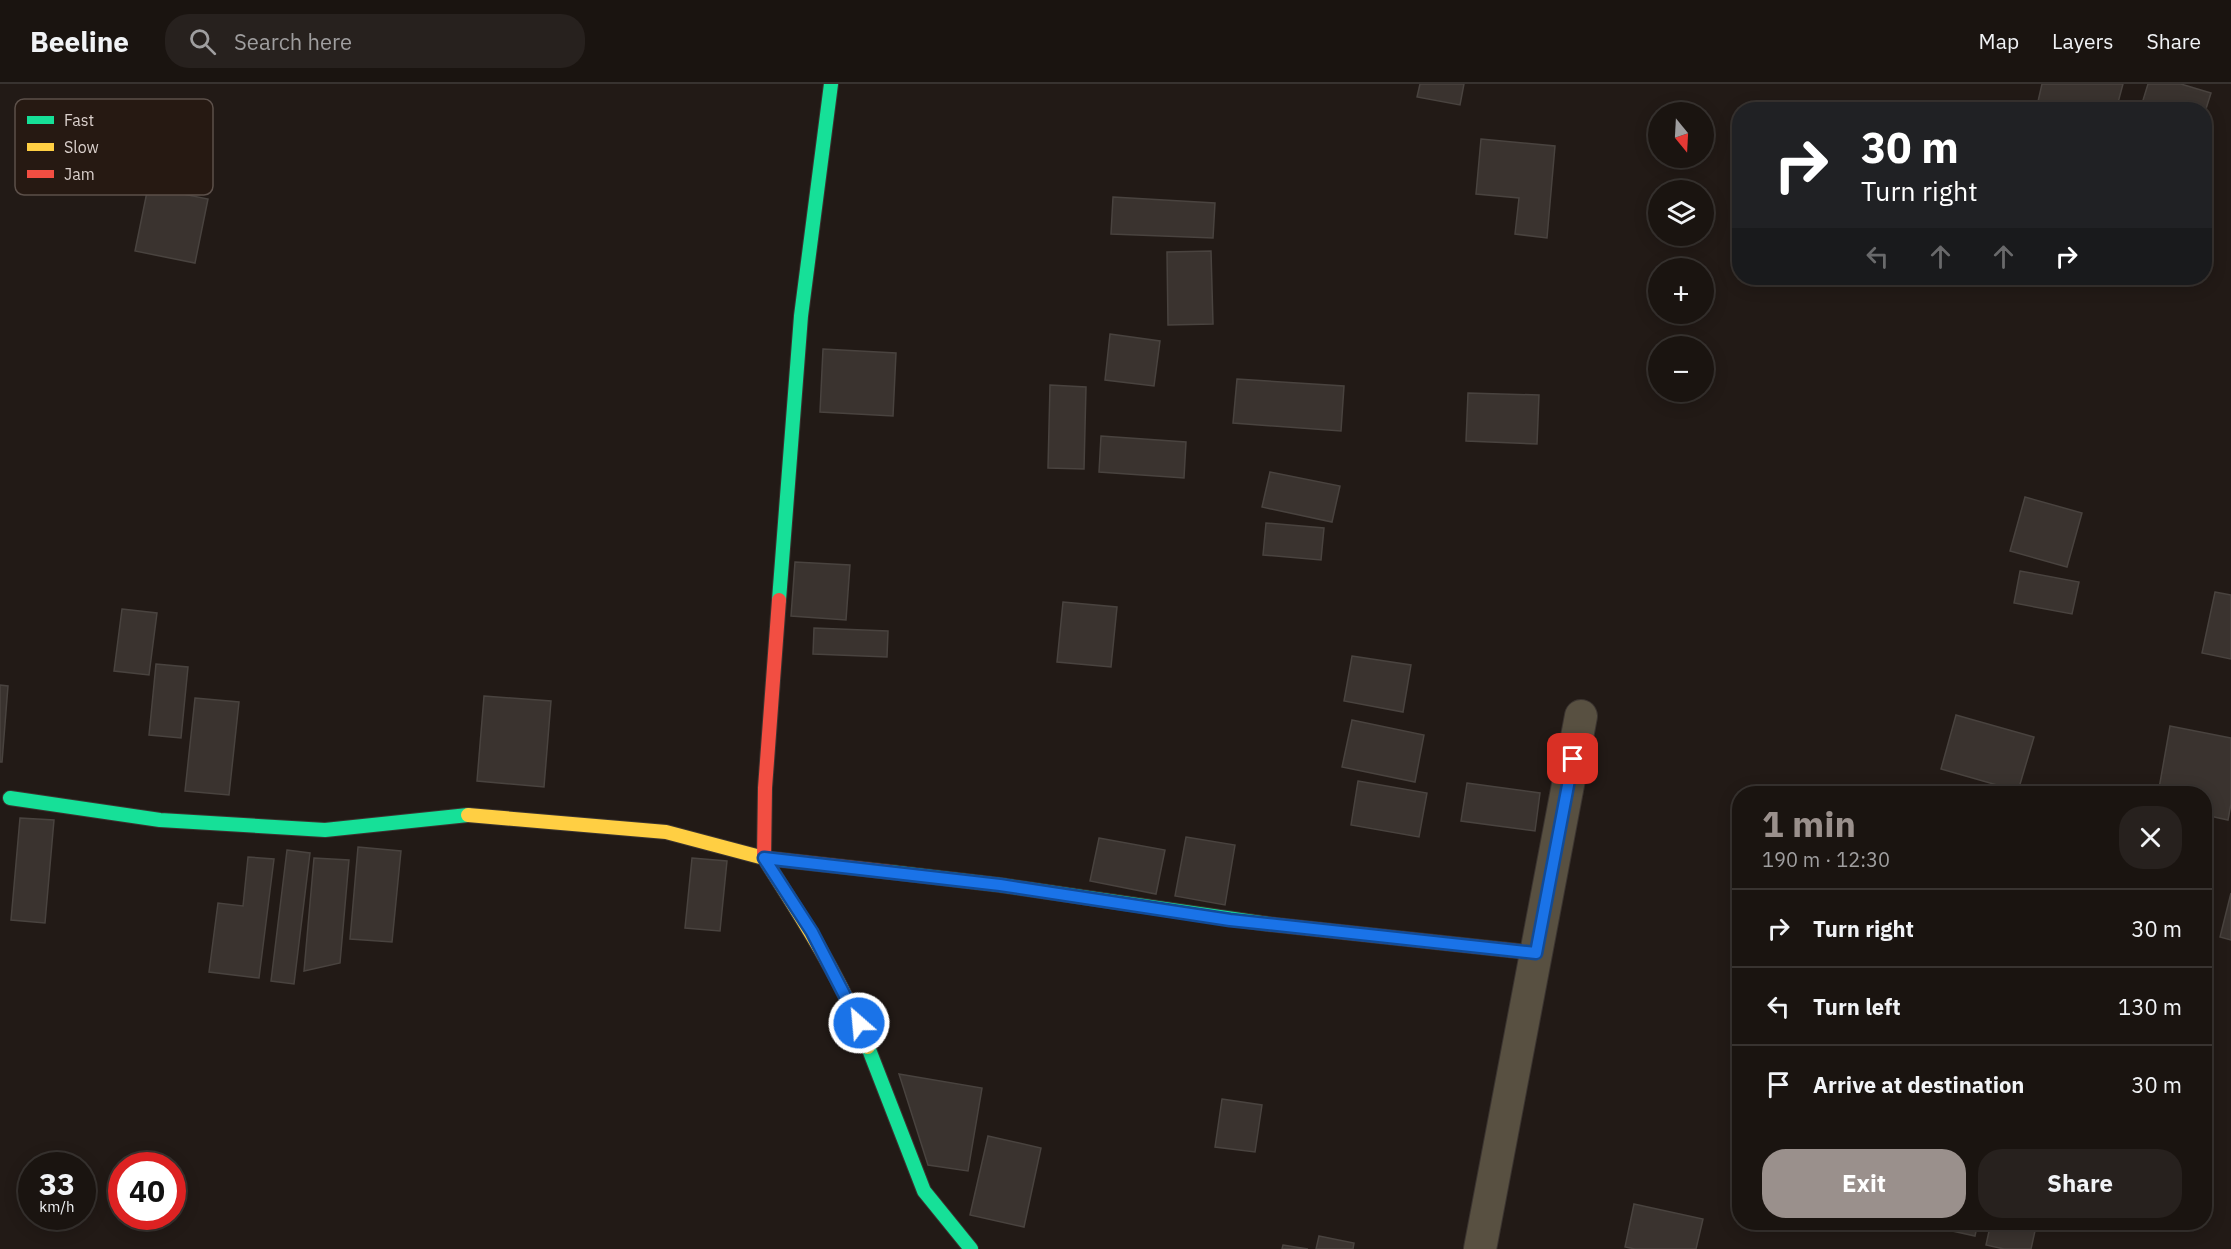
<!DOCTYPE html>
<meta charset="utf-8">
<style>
:root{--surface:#1a1410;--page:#27211e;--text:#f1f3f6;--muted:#9f9e9f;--line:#383330;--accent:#9a908c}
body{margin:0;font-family:"IBM Plex Sans",sans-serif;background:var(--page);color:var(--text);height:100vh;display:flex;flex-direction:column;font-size:22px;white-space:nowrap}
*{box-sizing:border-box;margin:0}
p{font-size:20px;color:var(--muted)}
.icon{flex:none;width:33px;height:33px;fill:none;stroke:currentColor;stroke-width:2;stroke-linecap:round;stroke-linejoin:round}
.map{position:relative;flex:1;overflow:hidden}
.drawer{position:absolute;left:1732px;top:702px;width:480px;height:444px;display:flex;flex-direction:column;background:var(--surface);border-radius:24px;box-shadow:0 3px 15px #0003,0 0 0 2px var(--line)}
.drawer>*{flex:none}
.top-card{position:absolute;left:1732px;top:18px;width:480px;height:183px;border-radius:24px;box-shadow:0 3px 15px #0003,0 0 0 2px var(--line);background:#202124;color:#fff;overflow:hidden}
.needle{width:39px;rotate:162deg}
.buttons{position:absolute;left:1648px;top:18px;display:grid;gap:12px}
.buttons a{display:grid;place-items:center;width:66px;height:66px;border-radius:50%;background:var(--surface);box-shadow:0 3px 15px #0003,0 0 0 2px var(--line);font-size:30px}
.speed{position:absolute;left:18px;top:1068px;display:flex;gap:12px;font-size:30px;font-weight:700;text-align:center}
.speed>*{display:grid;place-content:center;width:78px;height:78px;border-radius:50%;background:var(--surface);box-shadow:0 3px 15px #0003,0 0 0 2px var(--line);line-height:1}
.speed small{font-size:15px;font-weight:400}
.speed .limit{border:9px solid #d22;background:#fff;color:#111}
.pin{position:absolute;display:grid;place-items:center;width:51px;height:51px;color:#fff;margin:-26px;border-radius:12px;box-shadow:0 3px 9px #0006}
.me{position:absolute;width:66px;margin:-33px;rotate:333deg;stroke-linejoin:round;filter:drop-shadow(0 0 4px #0008)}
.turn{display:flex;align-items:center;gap:21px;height:126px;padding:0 30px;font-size:27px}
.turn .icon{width:78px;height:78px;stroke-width:2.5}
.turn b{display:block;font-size:42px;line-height:51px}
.lanes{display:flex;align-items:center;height:57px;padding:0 30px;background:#0003;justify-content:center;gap:30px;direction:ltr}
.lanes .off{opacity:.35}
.round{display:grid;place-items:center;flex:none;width:63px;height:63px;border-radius:24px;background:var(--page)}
.summary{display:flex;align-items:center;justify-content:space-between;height:102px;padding:0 30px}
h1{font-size:36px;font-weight:800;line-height:45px;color:var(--accent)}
.cta{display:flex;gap:12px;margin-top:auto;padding:12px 30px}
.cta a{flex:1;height:69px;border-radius:24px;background:var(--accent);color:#fff;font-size:24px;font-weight:800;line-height:69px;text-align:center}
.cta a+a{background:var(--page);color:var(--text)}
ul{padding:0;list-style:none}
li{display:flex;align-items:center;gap:18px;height:78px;padding:0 30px;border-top:2px solid var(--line)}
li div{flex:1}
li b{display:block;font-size:22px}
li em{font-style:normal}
header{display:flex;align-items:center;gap:36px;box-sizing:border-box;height:84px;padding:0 30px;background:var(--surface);border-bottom:2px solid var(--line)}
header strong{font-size:28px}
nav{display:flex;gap:33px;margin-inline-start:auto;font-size:21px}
.search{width:420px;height:54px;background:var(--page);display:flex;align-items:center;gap:15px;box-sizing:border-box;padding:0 21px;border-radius:24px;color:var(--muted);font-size:22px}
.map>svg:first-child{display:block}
.building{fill:#3a332f;stroke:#49433f;stroke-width:1.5}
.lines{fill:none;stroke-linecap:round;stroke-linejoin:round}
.street-casing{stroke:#3b3430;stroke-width:34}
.fast-casing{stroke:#3b3430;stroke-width:16}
.slow-casing{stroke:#3b3430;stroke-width:16}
.jam-casing{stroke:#3b3430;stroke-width:16}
.street{stroke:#585041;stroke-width:32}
.fast{stroke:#16e098;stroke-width:14}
.slow{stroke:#ffcf43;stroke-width:14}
.jam{stroke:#f24e42;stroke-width:14}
.route-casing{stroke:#114b97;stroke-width:15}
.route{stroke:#1a73e8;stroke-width:10}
.key{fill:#261912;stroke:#5c504a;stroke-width:1.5}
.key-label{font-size:16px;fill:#dad0cc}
</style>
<header>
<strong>Beeline</strong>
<div class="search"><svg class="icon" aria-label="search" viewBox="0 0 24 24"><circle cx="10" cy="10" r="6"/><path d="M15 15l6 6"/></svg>Search here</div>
<nav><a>Map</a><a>Layers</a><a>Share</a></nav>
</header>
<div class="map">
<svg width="2231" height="1165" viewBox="0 0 2231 1165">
<rect width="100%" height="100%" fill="#221a16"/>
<!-- building -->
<g class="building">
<path d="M1420,0H1464L1460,21L1417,13Z"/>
<path d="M2042,0H2123L2116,26H2036Z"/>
<path d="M2148,0H2181L2211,9L2205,28V26H2140Z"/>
<path d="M1481,55L1555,62L1547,154L1515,150L1519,114L1476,110Z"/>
<path d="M148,103L208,115L195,179L135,167Z"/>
<path d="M1113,113L1215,119L1213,154L1111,150Z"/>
<path d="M1211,167L1213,240L1168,241L1167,168Z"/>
<path d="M1110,250L1160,257L1154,302L1105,296Z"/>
<path d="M823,265L896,269L893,332L820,328Z"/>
<path d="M1237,295L1344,302L1341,347L1233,339Z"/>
<path d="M1050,301L1086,303L1084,385L1048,384Z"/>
<path d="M1468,309L1539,311L1537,360L1466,357Z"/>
<path d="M1101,352L1186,358L1184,394L1099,388Z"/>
<path d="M1270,388L1340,402L1332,438L1262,423Z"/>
<path d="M2025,413L2082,429L2067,483L2010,467Z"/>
<path d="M1266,439L1324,444L1321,476L1263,471Z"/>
<path d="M795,478L850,481L846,536L791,532Z"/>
<path d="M2020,487L2079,498L2072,530L2014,519Z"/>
<path d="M2215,508L2231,511V575L2202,569Z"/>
<path d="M1063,518L1117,523L1111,583L1057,578Z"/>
<path d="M122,525L157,529L149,591L114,587Z"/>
<path d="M814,544L888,547L887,573L813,570Z"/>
<path d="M1352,572L1411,581L1403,628L1344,617Z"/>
<path d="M156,580L188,583L181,654L149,651Z"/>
<path d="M0,601L8,602L2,678H0Z"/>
<path d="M484,612L551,617L544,703L477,697Z"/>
<path d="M195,614L239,618L229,711L185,707Z"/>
<path d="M1956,631L2034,653L2018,707L1941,685Z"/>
<path d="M1352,636L1424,651L1415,698L1342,683Z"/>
<path d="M2170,642L2231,654V720L2228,736L2205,731V710H2158Z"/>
<path d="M1358,697L1427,709L1419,753L1351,741Z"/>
<path d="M1467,699L1540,709L1535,747L1461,737Z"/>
<path d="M20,734L54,736L45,839L11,836Z"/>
<path d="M1186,753L1235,761L1225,821L1175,812Z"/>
<path d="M1099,754L1165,766L1156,810L1090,797Z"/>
<path d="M358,763L401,767L392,858L350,855Z"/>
<path d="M287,766L310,769L294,900L271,897Z"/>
<path d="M248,773L274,775L259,894L209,888L218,819L243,822Z"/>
<path d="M314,774L349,776L340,879L304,887Z"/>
<path d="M692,774L727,777L720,847L685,844Z"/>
<path d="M2231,809V856L2220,853Z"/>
<path d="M899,990L982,1004L968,1087L928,1081Z"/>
<path d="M1222,1015L1262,1021L1255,1068L1215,1063Z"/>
<path d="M988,1052L1041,1064L1024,1143L970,1131Z"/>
<path d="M1634,1120L1703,1135L1696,1165H1635L1625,1163Z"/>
<path d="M1926,1138H1978L1975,1152L1925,1141Z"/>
<path d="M1991,1138H2037L2031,1165H2004L1986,1161Z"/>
<path d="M1319,1152L1354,1159L1353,1165H1316Z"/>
<path d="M1283,1161L1308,1165H1282Z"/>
</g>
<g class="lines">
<!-- street casing -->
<g class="street-casing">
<path id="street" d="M1480,1165L1581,632"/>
</g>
<!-- fast casing -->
<g class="fast-casing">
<g id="fast">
<path d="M779,516L801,232L831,0"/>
<path d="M10,714L160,736L325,746L468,731"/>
<path d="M890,788L1000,801L1268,840"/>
<path d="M868,963L924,1107L971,1165"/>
</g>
</g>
<!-- slow casing -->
<g class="slow-casing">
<path id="slow" d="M468,731L666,748L764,774C803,835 842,896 868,963"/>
</g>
<!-- jam casing -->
<g class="jam-casing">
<g id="jam">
<path d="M779,516L765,704L764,774L890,788"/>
<path d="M1268,840L1536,869"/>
</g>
</g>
<!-- street -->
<use href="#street" class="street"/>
<!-- fast -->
<use href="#fast" class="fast"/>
<!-- slow -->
<use href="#slow" class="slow"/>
<!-- jam -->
<use href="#jam" class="jam"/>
</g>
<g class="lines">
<!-- route casing -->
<g class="route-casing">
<path id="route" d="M859,939L812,848L764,774L1000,801L1230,836L1536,869L1573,675"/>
</g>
<!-- route -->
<use href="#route" class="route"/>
</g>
<!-- legend -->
<rect x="15" y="15" width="198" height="96" rx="9" class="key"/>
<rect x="27" y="32" width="27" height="8" fill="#16e098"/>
<rect x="27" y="59" width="27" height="8" fill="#ffcf43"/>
<rect x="27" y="86" width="27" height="8" fill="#f24e42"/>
<g class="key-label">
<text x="64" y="42">Fast</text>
<text x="64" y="69">Slow</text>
<text x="64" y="96">Jam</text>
</g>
</svg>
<div class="buttons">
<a><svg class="needle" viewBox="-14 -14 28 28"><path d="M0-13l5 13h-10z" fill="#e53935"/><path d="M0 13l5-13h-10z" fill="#9f9e9f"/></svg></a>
<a><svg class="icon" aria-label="layers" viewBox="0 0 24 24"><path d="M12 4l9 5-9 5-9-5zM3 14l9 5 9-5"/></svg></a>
<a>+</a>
<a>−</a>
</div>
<div class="speed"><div>33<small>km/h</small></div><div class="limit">40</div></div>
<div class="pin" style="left:1573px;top:675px;background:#d93025"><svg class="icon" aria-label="arrive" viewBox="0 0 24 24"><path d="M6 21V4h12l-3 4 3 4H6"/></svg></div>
<svg class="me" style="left:859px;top:939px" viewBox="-20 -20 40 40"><circle r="17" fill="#1a73e8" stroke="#fff" stroke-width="3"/><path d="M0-11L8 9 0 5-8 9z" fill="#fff"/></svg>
<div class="top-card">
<div class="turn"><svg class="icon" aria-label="right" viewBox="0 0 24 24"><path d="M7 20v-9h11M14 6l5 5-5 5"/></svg><div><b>30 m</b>Turn right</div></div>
<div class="lanes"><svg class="icon off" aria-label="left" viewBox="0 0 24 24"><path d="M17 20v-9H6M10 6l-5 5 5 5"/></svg><svg class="icon off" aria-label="ahead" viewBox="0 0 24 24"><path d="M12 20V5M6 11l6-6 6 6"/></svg><svg class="icon off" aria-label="ahead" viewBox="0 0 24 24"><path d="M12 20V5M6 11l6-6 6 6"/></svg><svg class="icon" aria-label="right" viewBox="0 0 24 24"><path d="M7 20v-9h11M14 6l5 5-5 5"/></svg></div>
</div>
<section class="drawer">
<div class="summary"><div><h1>1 min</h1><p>190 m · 12:30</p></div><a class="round"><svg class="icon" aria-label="close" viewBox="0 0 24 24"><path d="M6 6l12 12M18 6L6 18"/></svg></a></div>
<ul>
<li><svg class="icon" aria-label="right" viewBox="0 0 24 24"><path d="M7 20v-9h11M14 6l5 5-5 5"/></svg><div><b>Turn right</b></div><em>30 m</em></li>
<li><svg class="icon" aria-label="left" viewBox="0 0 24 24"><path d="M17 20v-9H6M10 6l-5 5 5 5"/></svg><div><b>Turn left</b></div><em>130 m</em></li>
<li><svg class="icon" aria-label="arrive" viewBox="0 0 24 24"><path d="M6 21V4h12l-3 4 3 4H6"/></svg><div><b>Arrive at destination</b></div><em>30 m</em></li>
</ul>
<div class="cta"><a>Exit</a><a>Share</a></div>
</section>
</div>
